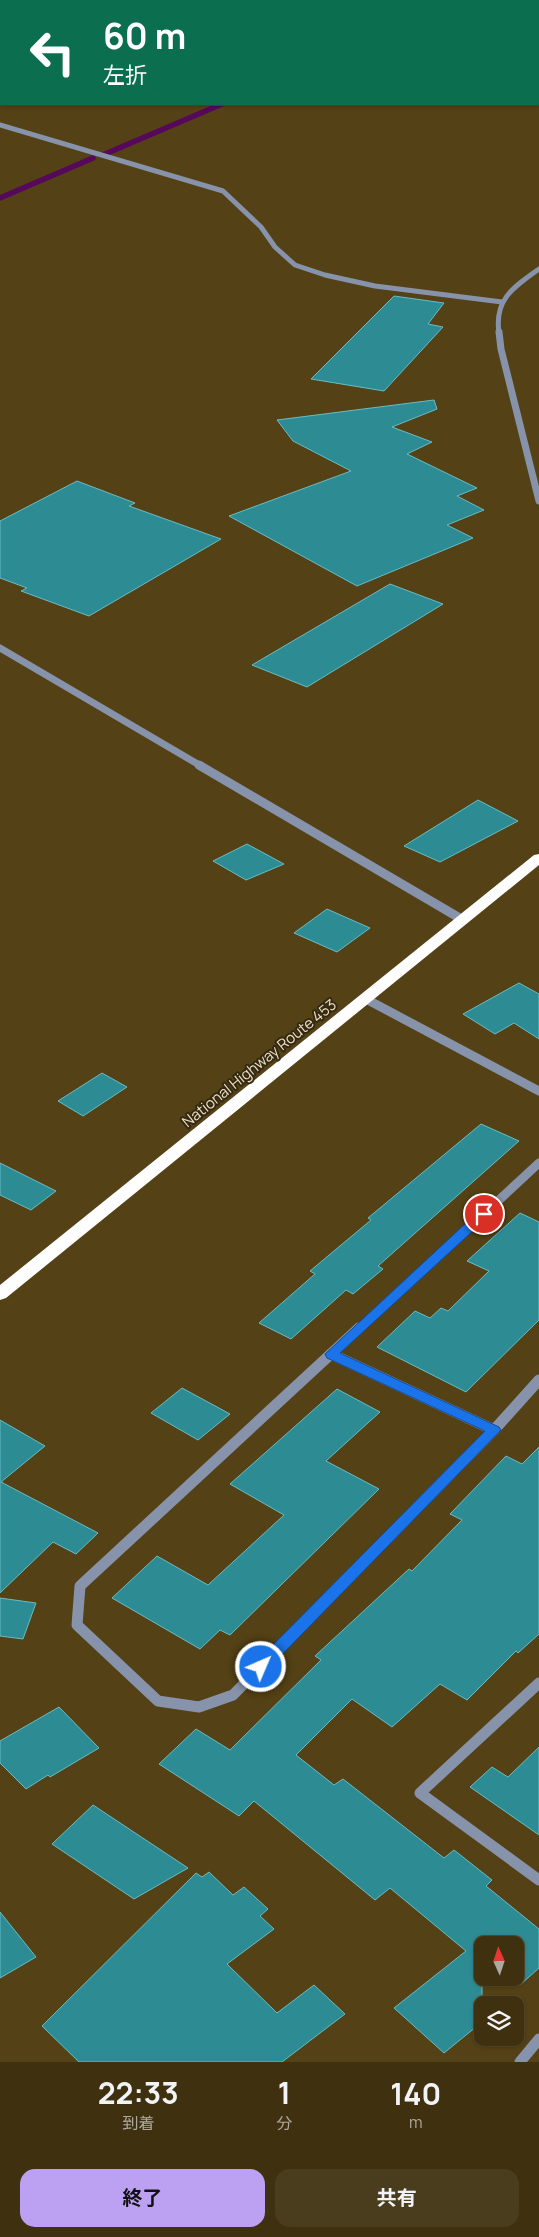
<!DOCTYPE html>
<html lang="ja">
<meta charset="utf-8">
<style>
:root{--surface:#3f3110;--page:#4a3d1e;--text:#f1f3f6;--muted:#ada99f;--line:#584c30;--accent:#bca0f2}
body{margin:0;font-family:Manrope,"Noto Sans JP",sans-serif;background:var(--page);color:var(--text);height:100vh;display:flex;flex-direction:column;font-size:19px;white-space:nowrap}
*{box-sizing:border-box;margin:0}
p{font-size:16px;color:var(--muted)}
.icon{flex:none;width:28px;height:28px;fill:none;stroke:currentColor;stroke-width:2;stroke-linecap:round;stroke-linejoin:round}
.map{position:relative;height:2062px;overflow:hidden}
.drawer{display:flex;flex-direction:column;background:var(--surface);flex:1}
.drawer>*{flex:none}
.banner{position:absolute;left:0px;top:0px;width:540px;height:105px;box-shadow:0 1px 4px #0004,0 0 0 1px var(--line);background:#0b6e4f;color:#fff;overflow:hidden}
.needle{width:32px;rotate:357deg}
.controls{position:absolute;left:474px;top:1936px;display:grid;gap:10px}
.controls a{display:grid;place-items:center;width:50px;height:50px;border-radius:10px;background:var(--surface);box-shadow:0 1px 4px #0004,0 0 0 1px var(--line);font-size:25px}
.pin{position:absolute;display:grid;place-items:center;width:42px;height:42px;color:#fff;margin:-21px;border:2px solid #fff;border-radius:50%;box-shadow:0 1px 5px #0007}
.me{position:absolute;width:55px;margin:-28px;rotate:45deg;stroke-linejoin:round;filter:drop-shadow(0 0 4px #0008)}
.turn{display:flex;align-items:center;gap:18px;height:105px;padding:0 20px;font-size:22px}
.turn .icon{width:65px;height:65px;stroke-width:2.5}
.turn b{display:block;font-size:35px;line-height:42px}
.eta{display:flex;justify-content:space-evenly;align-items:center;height:85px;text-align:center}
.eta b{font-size:30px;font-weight:700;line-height:35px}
.primary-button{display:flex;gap:10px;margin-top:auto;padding:10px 20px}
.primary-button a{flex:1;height:58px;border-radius:15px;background:var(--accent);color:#111;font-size:20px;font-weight:700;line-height:58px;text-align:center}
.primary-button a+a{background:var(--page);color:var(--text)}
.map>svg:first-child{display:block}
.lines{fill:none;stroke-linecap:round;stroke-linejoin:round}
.stream{stroke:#55085c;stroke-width:5.5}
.building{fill:#2d8b94;stroke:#69bcc4}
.minor-far3{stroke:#8793aa;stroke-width:5}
.minor-far2{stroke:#8793aa;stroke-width:7}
.minor-far1{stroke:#8793aa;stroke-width:9}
.minor{stroke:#8793aa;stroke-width:11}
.highway{fill:#fefefe;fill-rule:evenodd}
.route{fill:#1a73e8;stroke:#114b97}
.labels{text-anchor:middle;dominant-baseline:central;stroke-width:4;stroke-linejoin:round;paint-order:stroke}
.street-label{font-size:15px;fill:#efe0c4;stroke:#342911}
</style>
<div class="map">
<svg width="539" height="2062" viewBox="0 0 539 2062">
<rect width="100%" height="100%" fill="#544115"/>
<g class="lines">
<!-- stream -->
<g class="stream">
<path d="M461,1L463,0"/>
<path d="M105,154L222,104"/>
<path d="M0,198L93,158"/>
</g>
</g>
<!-- building -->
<g class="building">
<path d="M394,296L444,303L428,324L443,327L384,391L311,379Z"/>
<path d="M434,400L437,409L392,427L432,442L407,454L477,488L457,496L484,510L447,525L473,538L357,586L229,516L351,471L293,441L277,420Z"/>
<path d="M77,481L135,503L129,506L221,539L89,616L21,591L27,588L0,578V521Z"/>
<path d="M390,584L443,604L307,687L252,665Z"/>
<path d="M478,800L518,821L440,862L404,846Z"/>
<path d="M247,844L284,864L246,880L213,861Z"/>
<path d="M327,909L370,928L337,952L294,933Z"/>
<path d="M519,983L539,994V1039L514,1023L495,1034L463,1014Z"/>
<path d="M102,1073L127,1087L83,1116L58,1101Z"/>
<path d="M481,1124L519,1141L378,1266L383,1269L353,1294L346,1290L291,1339L259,1323L315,1274L310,1271L371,1220L368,1218Z"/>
<path d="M0,1163L56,1191L31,1210L0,1195Z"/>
<path d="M520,1213L539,1222V1320L466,1392L377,1347L415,1311L430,1318L441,1308L448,1311L489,1271L467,1261Z"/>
<path d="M182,1388L230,1414L198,1440L151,1413Z"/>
<path d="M337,1389L380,1412L326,1461L379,1489L230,1635L220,1630L200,1649L112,1598L157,1556L208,1585L284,1515L230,1484Z"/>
<path d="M0,1420L45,1446L1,1482L98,1533L76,1554L53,1542L0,1593Z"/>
<path d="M539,1447V1634L518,1653L516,1651L467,1700L440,1684L392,1727L352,1699L296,1755L334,1785L343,1779L444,1858L454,1850L492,1880L486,1886L539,1929V1968L520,1985L511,1978H515V1945H482V2022L444,2053L394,2008L466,1951L390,1888L375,1900L254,1801L239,1816L159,1764L196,1729L230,1750L321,1660L315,1656L409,1569L412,1571L462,1520L450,1514L506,1456L522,1464Z"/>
<path d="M0,1598L36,1603L23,1639L0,1636Z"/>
<path d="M59,1707L99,1748L50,1777L48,1775L26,1789L0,1763V1741Z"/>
<path d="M539,1747V1835L470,1787L492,1767L508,1777Z"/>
<path d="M93,1805L188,1868L134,1899L52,1844Z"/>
<path d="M209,1872L233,1895L244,1887L268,1909L260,1916L274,1929L227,1964L277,2013L314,1985L345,2014L282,2062H79L42,2026L196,1873L202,1877Z"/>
<path d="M0,1912L36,1957L0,1978Z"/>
</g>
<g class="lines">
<!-- minor-far3 -->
<g class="minor-far3">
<path d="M306,1L312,0"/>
<path d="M0,125L223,191L261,227L275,247L295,265L325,275L375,286L502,302"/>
<path d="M499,333C494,299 514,287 539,269"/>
</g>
<!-- minor-far2 -->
<g class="minor-far2">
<path d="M499,332L501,349L539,501"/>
<path d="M0,648L201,766"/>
</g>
<!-- minor-far1 -->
<g class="minor-far1">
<path d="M199,765L463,920"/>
<path d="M366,999L539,1091"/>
<path d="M358,1330L539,1163"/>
</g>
<!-- minor -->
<g class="minor">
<path d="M359,1328L80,1586L77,1625L158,1701L199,1707L233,1695L494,1430L539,1380"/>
<path d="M331,1354L494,1430"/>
<path d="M539,1683L420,1793L539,1880"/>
<path d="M520,2062L539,2039"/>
</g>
<!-- highway -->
<path class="highway" d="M539,854V865L6,1298L0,1300V1285L534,855Z"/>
</g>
<!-- route -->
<path class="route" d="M484,1210L488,1211L490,1214L488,1217L340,1353L499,1427L501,1430L266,1671L261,1673L255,1671L253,1667L255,1663L485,1431L327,1358L325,1354L479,1211Z"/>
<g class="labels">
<!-- street labels -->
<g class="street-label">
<text transform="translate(259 1063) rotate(-39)">National Highway Route 453</text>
</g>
</g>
</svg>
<div class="controls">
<a><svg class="needle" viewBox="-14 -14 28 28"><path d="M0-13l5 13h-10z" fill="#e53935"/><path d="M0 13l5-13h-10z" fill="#ada99f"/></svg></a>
<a><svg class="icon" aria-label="layers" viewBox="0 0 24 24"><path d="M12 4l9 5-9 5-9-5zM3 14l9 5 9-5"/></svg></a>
</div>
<div class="pin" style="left:484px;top:1214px;background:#d93025"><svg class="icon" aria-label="arrive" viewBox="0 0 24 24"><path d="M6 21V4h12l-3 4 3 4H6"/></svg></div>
<svg class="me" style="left:261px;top:1667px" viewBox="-20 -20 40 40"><circle r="17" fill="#1a73e8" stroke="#fff" stroke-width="3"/><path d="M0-11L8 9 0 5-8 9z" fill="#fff"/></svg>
<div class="banner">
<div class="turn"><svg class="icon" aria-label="left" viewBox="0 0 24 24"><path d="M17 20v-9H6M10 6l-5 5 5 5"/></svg><div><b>60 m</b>左折</div></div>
</div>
</div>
<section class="drawer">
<div class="eta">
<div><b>22:33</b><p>到着</p></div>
<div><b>1</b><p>分</p></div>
<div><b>140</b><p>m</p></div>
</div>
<div class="primary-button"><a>終了</a><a>共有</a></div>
</section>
